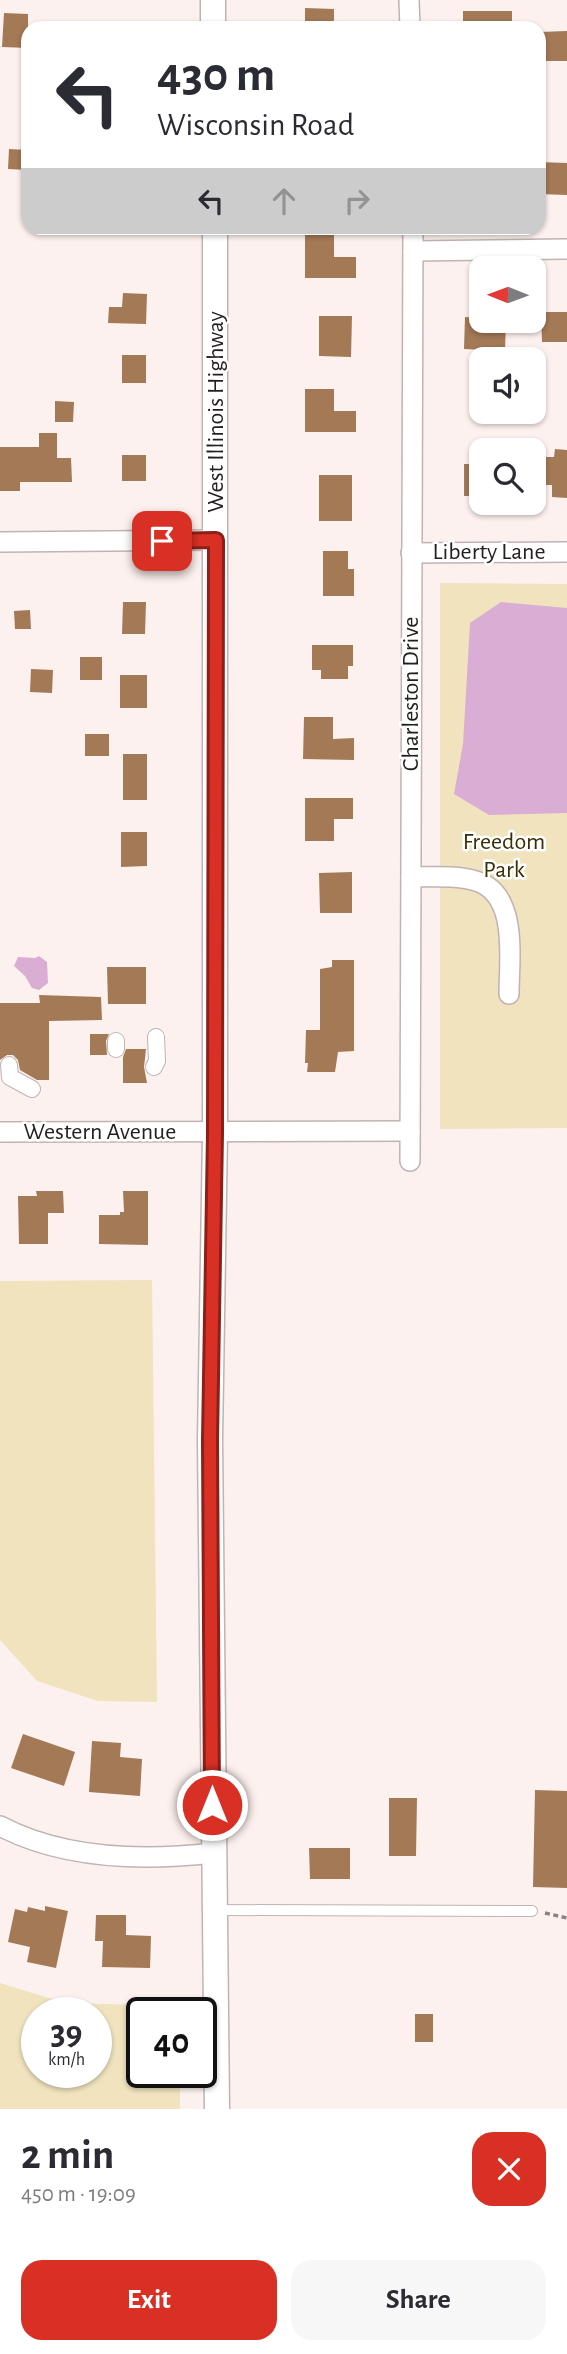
<!DOCTYPE html>
<meta charset="utf-8">
<style>
:root{--surface:#fff;--page:#f7f7f7;--text:#2b2b33;--muted:#7c7c81;--accent:#d93025}
body{margin:0;font-family:"Alegreya Sans",sans-serif;background:var(--page);color:var(--text);height:100vh;display:flex;flex-direction:column;font-size:26px;white-space:nowrap}
*{box-sizing:border-box;margin:0}
p{font-size:23px;color:var(--muted)}
.icon{flex:none;width:38px;height:38px;fill:none;stroke:currentColor;stroke-width:2;stroke-linecap:round;stroke-linejoin:round}
.map{position:relative;height:2109px;overflow:hidden}
.panel{display:flex;flex-direction:column;background:var(--surface);flex:1}
.panel>*{flex:none}
.top-card{position:absolute;left:21px;top:21px;width:525px;height:214px;border-radius:21px;box-shadow:0 2px 5px #0004;background:#fff;color:var(--text);overflow:hidden}
.needle{width:46px;rotate:271deg}
.buttons{position:absolute;left:469px;top:256px;display:grid;gap:14px}
.buttons a{display:grid;place-items:center;width:77px;height:77px;border-radius:14px;background:var(--surface);box-shadow:0 2px 5px #0004;font-size:35px}
.speed{position:absolute;left:21px;top:1997px;display:flex;gap:14px;font-size:35px;font-weight:700;text-align:center}
.speed>*{display:grid;place-content:center;width:91px;height:91px;border-radius:50%;background:var(--surface);box-shadow:0 2px 5px #0004;line-height:1}
.speed small{font-size:18px;font-weight:400}
.speed .limit{border:4px solid #111;border-radius:10px;background:#fff;color:#111}
.pin{position:absolute;display:grid;place-items:center;width:60px;height:60px;color:#fff;margin:-30px;border-radius:14px;box-shadow:0 4px 10px #0006}
.me{position:absolute;width:77px;margin:-38px;rotate:0deg;stroke-linejoin:round;filter:drop-shadow(0 0 5px #0008)}
.turn{display:flex;align-items:center;gap:24px;height:147px;padding:0 21px;font-size:32px}
.turn .icon{width:91px;height:91px;stroke-width:2.5}
.turn b{display:block;font-size:49px;line-height:60px}
.lanes{display:flex;align-items:center;height:66px;padding:0 21px;background:#0003;justify-content:center;gap:35px;direction:ltr}
.lanes .off{opacity:.35}
.round{display:grid;place-items:center;flex:none;width:74px;height:74px;border-radius:21px;background:var(--page)}
.overview{display:flex;align-items:center;justify-content:space-between;height:119px;padding:0 21px}
h1{font-size:42px;font-weight:600;line-height:52px}
.button{display:flex;gap:14px;margin-top:auto;padding:14px 21px}
.button a{flex:1;height:80px;border-radius:21px;background:var(--accent);color:#fff;font-size:28px;font-weight:600;line-height:80px;text-align:center}
.button a+a{background:var(--page);color:var(--text)}
.map>svg:first-child{display:block}
.green{fill:#f0e3be;fill-rule:evenodd}
.water{fill:#daaed4}
.building{fill:#a37956}
.lines{fill:none;stroke-linecap:round;stroke-linejoin:round}
.service-casing{stroke:#bfb4b2;stroke-width:12}
.pedestrian-casing{stroke:#bfb4b2;stroke-width:18}
.minor-casing{stroke:#bfb4b2;stroke-width:22}
.tertiary-casing{stroke:#bfb4b2;stroke-width:27}
.path{stroke:#8a8381;stroke-width:3.5;stroke-dasharray:5 3.5;stroke-linecap:butt}
.service{stroke:#fff;stroke-width:10}
.pedestrian{stroke:#fff;stroke-width:16}
.minor{stroke:#fff;stroke-width:19}
.tertiary{stroke:#fff;stroke-width:24}
.route-casing{stroke:#8d1f18;stroke-width:18}
.route{stroke:#d93025;stroke-width:12}
.labels{text-anchor:middle;dominant-baseline:central;stroke-width:5;stroke-linejoin:round;paint-order:stroke}
.street-label{font-size:24px;fill:#24201f;stroke:#fff}
.park-label{font-size:24px;fill:#3b2d01;stroke:#fff}
</style>
<div class="map">
<svg width="567" height="2109" viewBox="0 0 567 2109">
<rect width="100%" height="100%" fill="#fdf1ef"/>
<!-- green -->
<g class="green">
<path d="M440,583L567,584V1128L440,1129Z"/>
<path d="M152,1280L157,1702L98,1701L37,1681L0,1640V1281Z"/>
<path d="M0,1983L65,2003L179,2006V2012H142V2072H180V2109H0ZM37,2012H96V2072H37Z"/>
</g>
<!-- water -->
<g class="water">
<path d="M501,602L567,608V813L489,815L454,794L463,744L470,623Z"/>
<path d="M39,956L47,962L48,983L39,990L32,988L25,976L14,966L18,957L35,958Z"/>
</g>
<!-- building -->
<g class="building">
<path d="M305,8L334,9V28H305Z"/>
<rect x="463" y="11" width="49" height="17"/>
<path d="M4,13L28,14V48L2,47Z"/>
<path d="M567,31V61H539V32Z"/>
<path d="M9,149L28,150V170L8,169Z"/>
<path d="M539,162L567,163V195L539,194Z"/>
<path d="M305,235H334V257H356V278H305Z"/>
<path d="M123,293L147,294L146,324L108,323L109,307H122Z"/>
<path d="M541,312H567V342H542Z"/>
<path d="M319,316H352L351,357L319,356Z"/>
<path d="M465,317L481,318V320H506L505,351L464,349Z"/>
<rect x="122" y="355" width="24" height="28"/>
<path d="M305,389H334V411H356V432H305Z"/>
<path d="M55,401L74,402L73,422H55Z"/>
<path d="M39,433H57V458H71L72,482H20V491H0V447H39Z"/>
<path d="M555,449L567,450V498L552,497V485H544L545,457H554Z"/>
<rect x="122" y="455" width="24" height="26"/>
<rect x="464" y="464" width="17" height="32"/>
<rect x="319" y="475" width="33" height="46"/>
<path d="M323,551H348V569H354V596H323Z"/>
<path d="M123,602H146L145,634H122Z"/>
<path d="M30,610L31,629H15L14,611Z"/>
<path d="M312,645H353V666H348V679H321V670H312Z"/>
<rect x="80" y="657" width="22" height="23"/>
<path d="M31,669L53,670L52,693L30,692Z"/>
<rect x="120" y="675" width="27" height="33"/>
<path d="M304,717H333V739L354,738V760L303,759Z"/>
<rect x="85" y="734" width="24" height="22"/>
<rect x="123" y="754" width="24" height="46"/>
<path d="M305,798H353V819H334V841H305Z"/>
<path d="M121,832H147V866L121,867Z"/>
<path d="M352,872V913H320L319,873Z"/>
<path d="M332,960H354V1051L338,1052L335,1072H307L308,1063H305L306,1030H320V969L332,967Z"/>
<path d="M107,967H146V1004H108Z"/>
<path d="M39,995L101,997L102,1020L49,1021V1080H37L20,1070L18,1060L13,1055H7L0,1060V1003H40Z"/>
<path d="M90,1034H109L106,1041L107,1055H90Z"/>
<path d="M126,1049H146L144,1067L147,1083H123V1057Z"/>
<path d="M36,1191H63L64,1213H48V1244H19L18,1196H37Z"/>
<path d="M123,1191H148V1245L99,1244V1215H120V1212H124Z"/>
<path d="M23,1734L75,1752L64,1786L11,1768Z"/>
<path d="M92,1741L121,1743L120,1757L142,1759L140,1796L89,1792Z"/>
<path d="M535,1790L567,1791V1888L533,1887Z"/>
<path d="M389,1798H417L416,1856H389Z"/>
<path d="M309,1848H350V1879H310Z"/>
<path d="M45,1906L68,1911L56,1968L27,1962L30,1947L8,1942L15,1909L27,1912L28,1907L45,1911Z"/>
<path d="M96,1915H126V1935L151,1936L150,1968L102,1967L103,1941H95Z"/>
<rect x="415" y="2014" width="18" height="28"/>
</g>
<g class="lines">
<!-- service casing -->
<g class="service-casing">
<path id="service" d="M215,1910L532,1911"/>
</g>
<!-- pedestrian casing -->
<g class="pedestrian-casing">
<g id="pedestrian">
<path d="M116,1041V1049"/>
<path d="M9,1065L10,1077L32,1089"/>
<path d="M154,1067L157,1061L156,1037"/>
</g>
</g>
<!-- minor casing -->
<g class="minor-casing">
<g id="minor">
<path d="M409,0L410,28"/>
<path d="M413,251L567,249"/>
<path d="M0,542L216,540"/>
<path d="M411,553L567,552"/>
<path d="M411,877C433,877 456,875 476,881C519,894 509,960 509,994"/>
<path d="M0,1132L410,1131"/>
<path d="M410,1161L413,228"/>
<path d="M0,1826C63,1859 143,1861 213,1853"/>
</g>
</g>
<!-- tertiary casing -->
<g class="tertiary-casing">
<g id="tertiary">
<path d="M213,0V28"/>
<path d="M215,228V1133L210,1440L217,2109"/>
</g>
</g>
<!-- path -->
<path class="path" d="M545,1913L567,1918"/>
<!-- service -->
<use href="#service" class="service"/>
<!-- pedestrian -->
<use href="#pedestrian" class="pedestrian"/>
<!-- minor -->
<use href="#minor" class="minor"/>
<!-- tertiary -->
<use href="#tertiary" class="tertiary"/>
</g>
<g class="lines">
<!-- route casing -->
<g class="route-casing">
<path id="route" d="M162,541L216,540L215,1133L210,1440L212,1805"/>
</g>
<!-- route -->
<use href="#route" class="route"/>
</g>
<g class="labels">
<!-- street labels -->
<g class="street-label">
<text transform="translate(216 412) rotate(-90)">West Illinois Highway</text>
<text x="489" y="552">Liberty Lane</text>
<text transform="translate(411 694) rotate(-90)">Charleston Drive</text>
<text x="100" y="1132">Western Avenue</text>
</g>
<!-- park labels -->
<g class="park-label">
<text x="504" y="842">Freedom<tspan x="504" dy="28">Park</tspan></text>
</g>
</g>
</svg>
<div class="buttons">
<a><svg class="needle" viewBox="-14 -14 28 28"><path d="M0-13l5 13h-10z" fill="#e53935"/><path d="M0 13l5-13h-10z" fill="#7c7c81"/></svg></a>
<a><svg class="icon" aria-label="sound" viewBox="0 0 24 24"><path d="M4 9h4l5-4v14l-5-4H4zM17 9q2 3 0 6"/></svg></a>
<a><svg class="icon" aria-label="search" viewBox="0 0 24 24"><circle cx="10" cy="10" r="6"/><path d="M15 15l6 6"/></svg></a>
</div>
<div class="speed"><div>39<small>km/h</small></div><div class="limit">40</div></div>
<div class="pin" style="left:162px;top:541px;background:#d93025"><svg class="icon" aria-label="arrive" viewBox="0 0 24 24"><path d="M6 21V4h12l-3 4 3 4H6"/></svg></div>
<svg class="me" style="left:212px;top:1805px" viewBox="-20 -20 40 40"><circle r="17" fill="#d93025" stroke="#fff" stroke-width="3"/><path d="M0-11L8 9 0 5-8 9z" fill="#fff"/></svg>
<div class="top-card">
<div class="turn"><svg class="icon" aria-label="left" viewBox="0 0 24 24"><path d="M17 20v-9H6M10 6l-5 5 5 5"/></svg><div><b>430 m</b>Wisconsin Road</div></div>
<div class="lanes"><svg class="icon" aria-label="left" viewBox="0 0 24 24"><path d="M17 20v-9H6M10 6l-5 5 5 5"/></svg><svg class="icon off" aria-label="ahead" viewBox="0 0 24 24"><path d="M12 20V5M6 11l6-6 6 6"/></svg><svg class="icon off" aria-label="right" viewBox="0 0 24 24"><path d="M7 20v-9h11M14 6l5 5-5 5"/></svg></div>
</div>
</div>
<section class="panel">
<div class="overview"><div><h1>2 min</h1><p>450 m · 19:09</p></div><a class="round" style="background:#d93025;color:#fff"><svg class="icon" aria-label="close" viewBox="0 0 24 24"><path d="M6 6l12 12M18 6L6 18"/></svg></a></div>
<div class="button"><a>Exit</a><a>Share</a></div>
</section>
